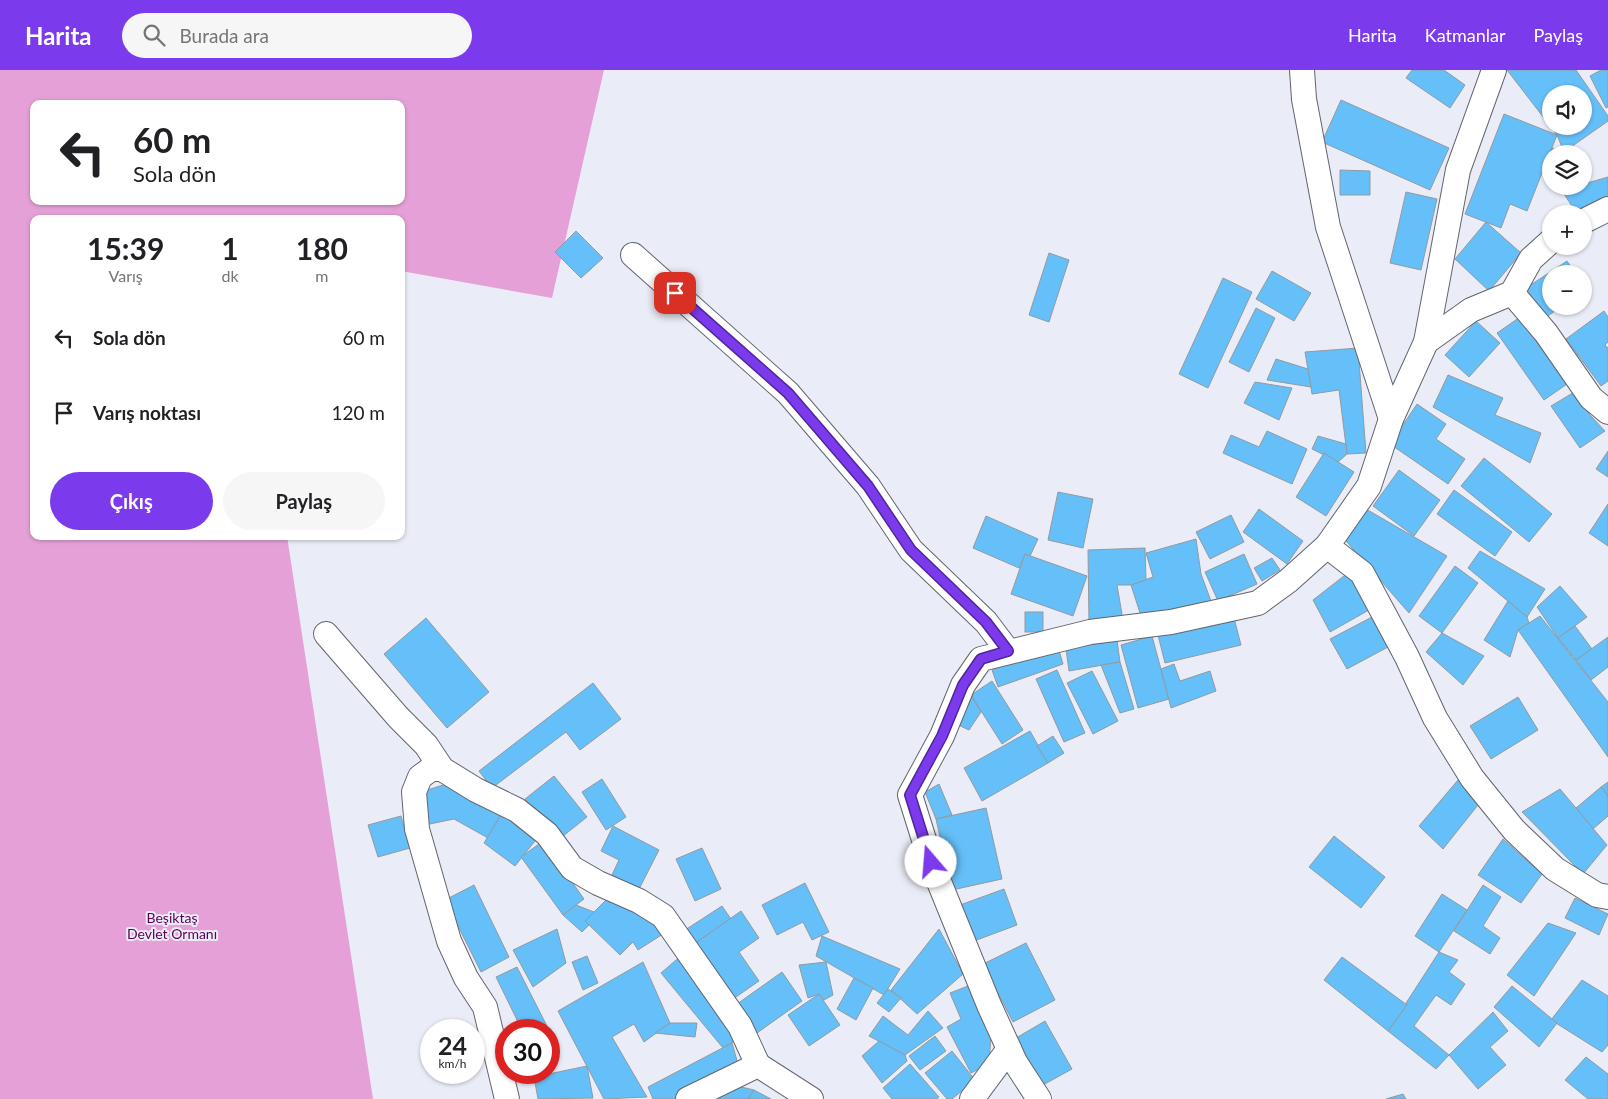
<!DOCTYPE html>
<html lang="tr">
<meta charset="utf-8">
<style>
:root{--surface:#fff;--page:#f6f6f6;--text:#202124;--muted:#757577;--accent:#7c3aed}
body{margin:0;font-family:Lato,sans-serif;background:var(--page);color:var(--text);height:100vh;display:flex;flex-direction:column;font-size:19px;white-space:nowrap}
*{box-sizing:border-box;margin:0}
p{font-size:16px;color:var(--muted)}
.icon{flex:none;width:28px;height:28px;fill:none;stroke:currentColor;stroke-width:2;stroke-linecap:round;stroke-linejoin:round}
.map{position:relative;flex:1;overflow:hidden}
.details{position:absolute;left:30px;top:145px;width:375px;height:325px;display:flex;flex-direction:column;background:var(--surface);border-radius:10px;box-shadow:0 1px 4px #0004}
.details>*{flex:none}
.guide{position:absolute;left:30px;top:30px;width:375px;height:105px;border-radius:10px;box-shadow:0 1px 4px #0004;background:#fff;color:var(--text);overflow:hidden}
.tools{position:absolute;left:1542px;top:15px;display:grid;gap:10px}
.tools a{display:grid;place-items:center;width:50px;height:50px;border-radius:50%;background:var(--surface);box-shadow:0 1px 4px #0004;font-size:25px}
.speed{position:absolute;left:420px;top:949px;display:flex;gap:10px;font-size:25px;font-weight:700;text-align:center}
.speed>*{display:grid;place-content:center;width:65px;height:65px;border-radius:50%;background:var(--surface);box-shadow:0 1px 4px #0004;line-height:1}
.speed small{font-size:12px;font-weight:400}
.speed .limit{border:8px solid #d22;background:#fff;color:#111}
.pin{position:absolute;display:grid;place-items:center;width:42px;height:42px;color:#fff;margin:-21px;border-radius:10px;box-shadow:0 2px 8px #0006}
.me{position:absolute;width:55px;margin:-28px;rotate:342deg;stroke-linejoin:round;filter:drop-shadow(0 0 4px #0008)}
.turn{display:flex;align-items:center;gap:18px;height:105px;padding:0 20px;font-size:22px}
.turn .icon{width:65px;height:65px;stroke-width:2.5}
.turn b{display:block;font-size:35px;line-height:42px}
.eta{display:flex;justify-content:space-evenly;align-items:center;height:85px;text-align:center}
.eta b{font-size:30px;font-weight:700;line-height:35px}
.primary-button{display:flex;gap:10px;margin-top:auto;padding:10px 20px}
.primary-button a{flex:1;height:58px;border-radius:30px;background:var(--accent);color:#fff;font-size:20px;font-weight:700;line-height:58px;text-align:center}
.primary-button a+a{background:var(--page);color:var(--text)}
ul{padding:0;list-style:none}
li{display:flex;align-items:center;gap:15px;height:75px;padding:0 20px}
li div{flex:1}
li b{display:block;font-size:19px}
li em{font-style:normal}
header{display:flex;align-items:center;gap:30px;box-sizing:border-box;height:70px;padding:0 25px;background:var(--accent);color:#fff}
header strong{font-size:24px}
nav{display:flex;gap:28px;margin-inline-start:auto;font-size:18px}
.search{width:350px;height:45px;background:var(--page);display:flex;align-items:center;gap:12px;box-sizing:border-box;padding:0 18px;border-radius:28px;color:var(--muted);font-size:19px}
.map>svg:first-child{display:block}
.green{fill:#e5a1d7;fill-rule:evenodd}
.building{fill:#65bff8;stroke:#929aa0;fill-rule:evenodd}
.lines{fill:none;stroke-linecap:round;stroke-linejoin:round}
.street-casing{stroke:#62656d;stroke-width:26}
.street{stroke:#fff;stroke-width:24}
.route-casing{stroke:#51269a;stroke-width:12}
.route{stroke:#7c3aed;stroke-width:9}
.labels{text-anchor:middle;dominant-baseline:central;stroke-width:4;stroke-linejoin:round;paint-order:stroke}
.park-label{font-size:14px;fill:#5d0053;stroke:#eaedf7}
</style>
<header>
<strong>Harita</strong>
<div class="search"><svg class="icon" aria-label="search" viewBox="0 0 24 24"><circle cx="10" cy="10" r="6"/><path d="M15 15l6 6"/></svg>Burada ara</div>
<nav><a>Harita</a><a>Katmanlar</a><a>Paylaş</a></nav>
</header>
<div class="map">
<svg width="1608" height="1029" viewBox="0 0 1608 1029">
<rect width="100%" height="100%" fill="#eaedf7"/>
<!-- green -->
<path class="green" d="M0,0H604L552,228L401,201V149H34V466H287L373,1029H0ZM34,34H401V131H34Z"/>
<!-- building -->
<g class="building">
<path d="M1412,0H1444L1465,15L1450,38L1406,8Z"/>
<path d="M1507,0H1576L1608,46V51L1564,82L1557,65ZM1551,24H1584V56H1551Z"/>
<path d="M1601,0H1608V37L1606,38L1590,6Z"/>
<path d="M1341,30L1449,78L1430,120L1322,72Z"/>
<path d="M1504,44L1557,65L1527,141L1510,134L1501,158L1465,144Z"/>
<path d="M1552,78L1565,84H1551V105L1545,96Z"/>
<path d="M1340,100L1370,101V125H1340Z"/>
<path d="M1608,107V131L1575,141L1559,116H1584V114Z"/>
<path d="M1406,122L1437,129L1421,200L1390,193Z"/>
<path d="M1486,152L1521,183L1489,221L1455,189Z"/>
<path d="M576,161L603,188L581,208L555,182Z"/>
<path d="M1049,183L1069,190L1049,252L1029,245Z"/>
<path d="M1567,191L1576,204H1551V236H1563L1546,247L1526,218Z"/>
<path d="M1272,201L1311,223L1294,251L1256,229Z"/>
<path d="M1223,208L1252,222L1208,318L1179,304Z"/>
<path d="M1256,238L1275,248L1249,302L1229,292Z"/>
<path d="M1604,241L1608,247V272L1605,275L1608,278V311L1601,316L1566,269Z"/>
<path d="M1523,245L1570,312L1544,330L1497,263Z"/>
<path d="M1476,251L1500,273L1469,307L1445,285Z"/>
<path d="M1358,278L1366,383L1347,384L1339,320L1312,324L1305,282Z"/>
<path d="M1276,289L1308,299L1311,317L1267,310Z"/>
<path d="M1448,305L1503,328L1495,345L1541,363L1530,393L1433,337Z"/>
<path d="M1255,312L1292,318L1279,350L1244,333Z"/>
<path d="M1576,321L1589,344L1605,361L1580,378L1551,336Z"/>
<path d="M1417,334L1446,354L1436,369L1465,389L1448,414L1390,374Z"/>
<path d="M1267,361L1307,379L1292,414L1223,383L1231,365L1259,377Z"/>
<path d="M1318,366L1346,374L1347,384L1338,392L1312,379Z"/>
<path d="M1608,381V407L1596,399Z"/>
<path d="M1324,383L1354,402L1326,446L1296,427Z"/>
<path d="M1484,388L1552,444L1529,472L1461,416Z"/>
<path d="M1399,400L1440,430L1414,466L1373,436Z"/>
<path d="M1454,420L1512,462L1495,486L1437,444Z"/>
<path d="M1058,422L1093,429L1083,478L1048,470Z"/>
<path d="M1608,434V476L1589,463Z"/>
<path d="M1259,439L1303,471L1287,494L1243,462Z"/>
<path d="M1366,439L1447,486L1409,543L1346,471Z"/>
<path d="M1231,445L1244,472L1210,489L1196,462Z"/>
<path d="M986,446L1038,469L1030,486L1025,484L1019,498L973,478Z"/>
<path d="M1196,469L1201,504L1211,531L1141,546L1131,515L1153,507L1146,483Z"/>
<path d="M1145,478L1146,510L1131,515H1117L1123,550L1089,553L1088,480Z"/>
<path d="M1480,481L1545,519L1527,547L1468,498Z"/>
<path d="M1025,484L1087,506L1073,546L1011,524Z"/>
<path d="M1244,484L1257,514L1218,531L1205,502Z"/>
<path d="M1272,488L1280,500L1262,511L1254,498Z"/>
<path d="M1455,496L1478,513L1442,563L1419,546Z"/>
<path d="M1349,502L1369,540L1330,562L1313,530Z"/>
<path d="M1560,516L1587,547L1558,568L1537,537Z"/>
<path d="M1508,531L1527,547L1529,553L1518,560L1510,587L1484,570Z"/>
<rect x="1025" y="542" width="18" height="20"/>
<path d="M1540,546L1608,632V687L1518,560Z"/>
<path d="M1372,547L1388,577L1347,599L1330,569Z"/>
<path d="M426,548L489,622L447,658L384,584Z"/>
<path d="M1234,548L1241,575L1165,593L1158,565Z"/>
<path d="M1575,556L1592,579L1576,590L1558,568Z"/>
<path d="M1442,563L1484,586L1463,615L1426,582Z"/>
<path d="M1152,566L1169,629L1138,638L1121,575Z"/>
<path d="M1608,567V597L1591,610L1576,590Z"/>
<path d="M1117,570L1120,592L1069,601L1066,579Z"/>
<path d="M1058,577L1063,594L998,617L992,600Z"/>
<path d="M1120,592L1134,639L1120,643L1101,595Z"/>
<path d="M1174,594L1180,611L1210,601L1216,621L1171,638L1161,599Z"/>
<path d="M1057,600L1085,663L1064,672L1036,609Z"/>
<path d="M1092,601L1118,651L1093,664L1067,613Z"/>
<path d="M992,611L1023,660L1002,674L971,625Z"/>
<path d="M593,613L621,649L580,680L566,662L492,718L479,701Z"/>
<path d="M971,625L981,642L969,660L956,654Z"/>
<path d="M1518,627L1538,660L1491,689L1470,656Z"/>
<path d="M1030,661L1048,693L982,731L964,698Z"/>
<path d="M1053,666L1064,683L1048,693L1037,676Z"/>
<path d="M554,706L587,747L558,770L525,729Z"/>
<path d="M602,709L626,747L606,760L582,722Z"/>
<path d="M1458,710L1478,735L1443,779L1419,756Z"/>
<path d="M1608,712V726L1601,717Z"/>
<path d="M446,714L502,743L488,768L454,749L425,755L421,722Z"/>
<path d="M939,714L952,745L936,749L925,722Z"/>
<path d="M1601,717L1608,726V746L1593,759L1576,738Z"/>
<path d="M1560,719L1607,775L1583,804L1522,742Z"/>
<path d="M986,738L1002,809L952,820L936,749Z"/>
<path d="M502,743L539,766L515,796L484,773Z"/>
<path d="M401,746L410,778L378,787L368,755Z"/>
<path d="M613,756L659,780L638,821L611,807L619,790L601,781Z"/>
<path d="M1334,766L1385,807L1361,838L1309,797Z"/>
<path d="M1503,769L1542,804L1521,833L1478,805Z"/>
<path d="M543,771L584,829L563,845L521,787Z"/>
<path d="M702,778L721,819L695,831L676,789Z"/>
<path d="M805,813L829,862L812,870L803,852L777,865L762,835Z"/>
<path d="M474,815L509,887L481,902L445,830Z"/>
<path d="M1483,815L1501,827L1483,856L1500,868L1490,884L1454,861Z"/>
<path d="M1004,819L1017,855L974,871L960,835Z"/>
<path d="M1442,824L1467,840L1439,882L1415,866Z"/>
<path d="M1575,828L1608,844L1599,865L1565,848Z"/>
<path d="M607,829L639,839L663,864L638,880L633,872L620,885L585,851Z"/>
<path d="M576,835L594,842L585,851L589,855L582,862L563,845Z"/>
<path d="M722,836L731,849L694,874L685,860Z"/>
<path d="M741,841L759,868L739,882L759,911L733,929L694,874Z"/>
<path d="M1548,853L1576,863L1534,926L1507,905Z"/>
<path d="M557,859L566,893L533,917L513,880Z"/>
<path d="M939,859L963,904L917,944L891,920Z"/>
<path d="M822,866L900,899L884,925L816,886Z"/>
<path d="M1026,873L1055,930L1013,952L983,894Z"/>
<path d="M1439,882L1458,890L1449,902L1465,914L1451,935L1436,925L1414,956L1449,985L1436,999L1388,961Z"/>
<path d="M683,884L739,961L732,973L723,978L661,903Z"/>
<path d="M587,886L598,913L583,920L572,892Z"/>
<path d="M1342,887L1407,935L1388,961L1324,910Z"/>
<path d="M643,892L670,953L644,972L634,954L612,967L647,1027L604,1029L558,941Z"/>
<path d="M826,892L833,925L824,930L819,924L808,928L799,895Z"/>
<path d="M517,897L551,964L549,965V960H522L496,907Z"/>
<path d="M782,902L802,931L757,963L737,934Z"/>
<path d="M854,908L873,918L856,950L837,939Z"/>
<path d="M1582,910L1608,926V975L1602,982L1551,950Z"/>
<path d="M968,916L991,965L989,994L971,1003L947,957L961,949L950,923Z"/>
<path d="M1512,916L1557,953L1539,977L1494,937Z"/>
<path d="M888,919L901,928L889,942L877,933Z"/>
<path d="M819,924L840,955L809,976L788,945Z"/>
<path d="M928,941L943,958L905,985L869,966L883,946L908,965Z"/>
<path d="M1493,942L1508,961L1490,977L1506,995L1478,1019L1449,985Z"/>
<path d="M1045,951L1072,999L1043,1015L1016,968Z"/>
<path d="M670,953H697L695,967L655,963Z"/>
<path d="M935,966L946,981L920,1000L909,986Z"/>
<path d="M879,971L905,985L907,991L882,1013L862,986Z"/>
<path d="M732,973L738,994L675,1029H653L648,1017Z"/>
<path d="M952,981L975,1010L952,1029H947L925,1003Z"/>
<path d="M1586,987L1608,1004V1029H1588L1565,1010Z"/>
<path d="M910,994L939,1027L937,1029H892L883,1018Z"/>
<path d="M587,996L593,1028L538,1029L534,1007Z"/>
<path d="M729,1014L754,1020L748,1029H703Z"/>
<path d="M754,1020L771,1029H748Z"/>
<path d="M1403,1024L1406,1029H1386Z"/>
</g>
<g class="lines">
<!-- street casing -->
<g class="street-casing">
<g id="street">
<path d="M1302,0L1304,29L1328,157L1391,349"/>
<path d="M1584,151L1608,139"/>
<path d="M633,185L788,323L868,416L911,480L986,552L1008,581"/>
<path d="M1512,223L1546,263L1591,328L1608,342"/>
<path d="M1426,272L1471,240L1512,223L1531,189L1551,171"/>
<path d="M1327,476L1362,503L1407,587L1435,648L1472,708L1514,760L1555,799L1597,825L1608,827"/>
<path d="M326,564L398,647L426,675L442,699L476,720L517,740L547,764L572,798L598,813L639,831L663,846L740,956L758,995"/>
<path d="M442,699H431L420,707L414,722L417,759L449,871L466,908L485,937L507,1029"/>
<path d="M688,1029L758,995L811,1029"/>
<path d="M972,1029L1009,979"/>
<path d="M1039,1029L1015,992L989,935L931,792L910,725L942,666L963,615L981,589L1090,562L1171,552L1258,533L1288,511L1327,476L1369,416L1391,349L1426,272L1458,100L1494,0"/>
</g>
</g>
<!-- street -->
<use href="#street" class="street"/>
</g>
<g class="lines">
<!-- route casing -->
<g class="route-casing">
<path id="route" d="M675,223L788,323L868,416L911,480L986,552L1008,581L981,589L963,615L942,666L910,725L931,792"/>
</g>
<!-- route -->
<use href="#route" class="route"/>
</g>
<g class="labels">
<!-- park labels -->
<g class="park-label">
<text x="172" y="847">Beşiktaş<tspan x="172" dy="16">Devlet Ormanı</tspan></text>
</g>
</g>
</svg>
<div class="tools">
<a><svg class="icon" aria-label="sound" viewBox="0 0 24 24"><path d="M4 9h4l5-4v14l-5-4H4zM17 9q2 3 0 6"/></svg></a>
<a><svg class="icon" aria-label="layers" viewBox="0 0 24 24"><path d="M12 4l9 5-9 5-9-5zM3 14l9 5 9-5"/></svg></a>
<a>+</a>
<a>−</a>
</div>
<div class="speed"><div>24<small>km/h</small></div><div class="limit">30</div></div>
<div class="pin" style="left:675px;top:223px;background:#d93025"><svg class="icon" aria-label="arrive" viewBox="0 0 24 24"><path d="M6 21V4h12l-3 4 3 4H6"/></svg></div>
<svg class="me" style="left:931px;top:792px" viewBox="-20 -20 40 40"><circle r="19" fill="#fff"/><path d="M0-13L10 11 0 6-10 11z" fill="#7c3aed"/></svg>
<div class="guide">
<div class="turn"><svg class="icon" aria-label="left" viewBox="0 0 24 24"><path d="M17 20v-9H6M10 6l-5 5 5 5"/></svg><div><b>60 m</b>Sola dön</div></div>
</div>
<section class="details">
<div class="eta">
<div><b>15:39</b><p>Varış</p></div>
<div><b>1</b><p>dk</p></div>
<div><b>180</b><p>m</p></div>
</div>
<ul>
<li><svg class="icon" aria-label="left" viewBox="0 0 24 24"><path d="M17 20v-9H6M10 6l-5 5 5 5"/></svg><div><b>Sola dön</b></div><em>60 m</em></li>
<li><svg class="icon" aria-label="arrive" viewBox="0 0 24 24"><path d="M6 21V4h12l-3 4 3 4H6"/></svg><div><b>Varış noktası</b></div><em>120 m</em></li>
</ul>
<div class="primary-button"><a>Çıkış</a><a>Paylaş</a></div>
</section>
</div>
